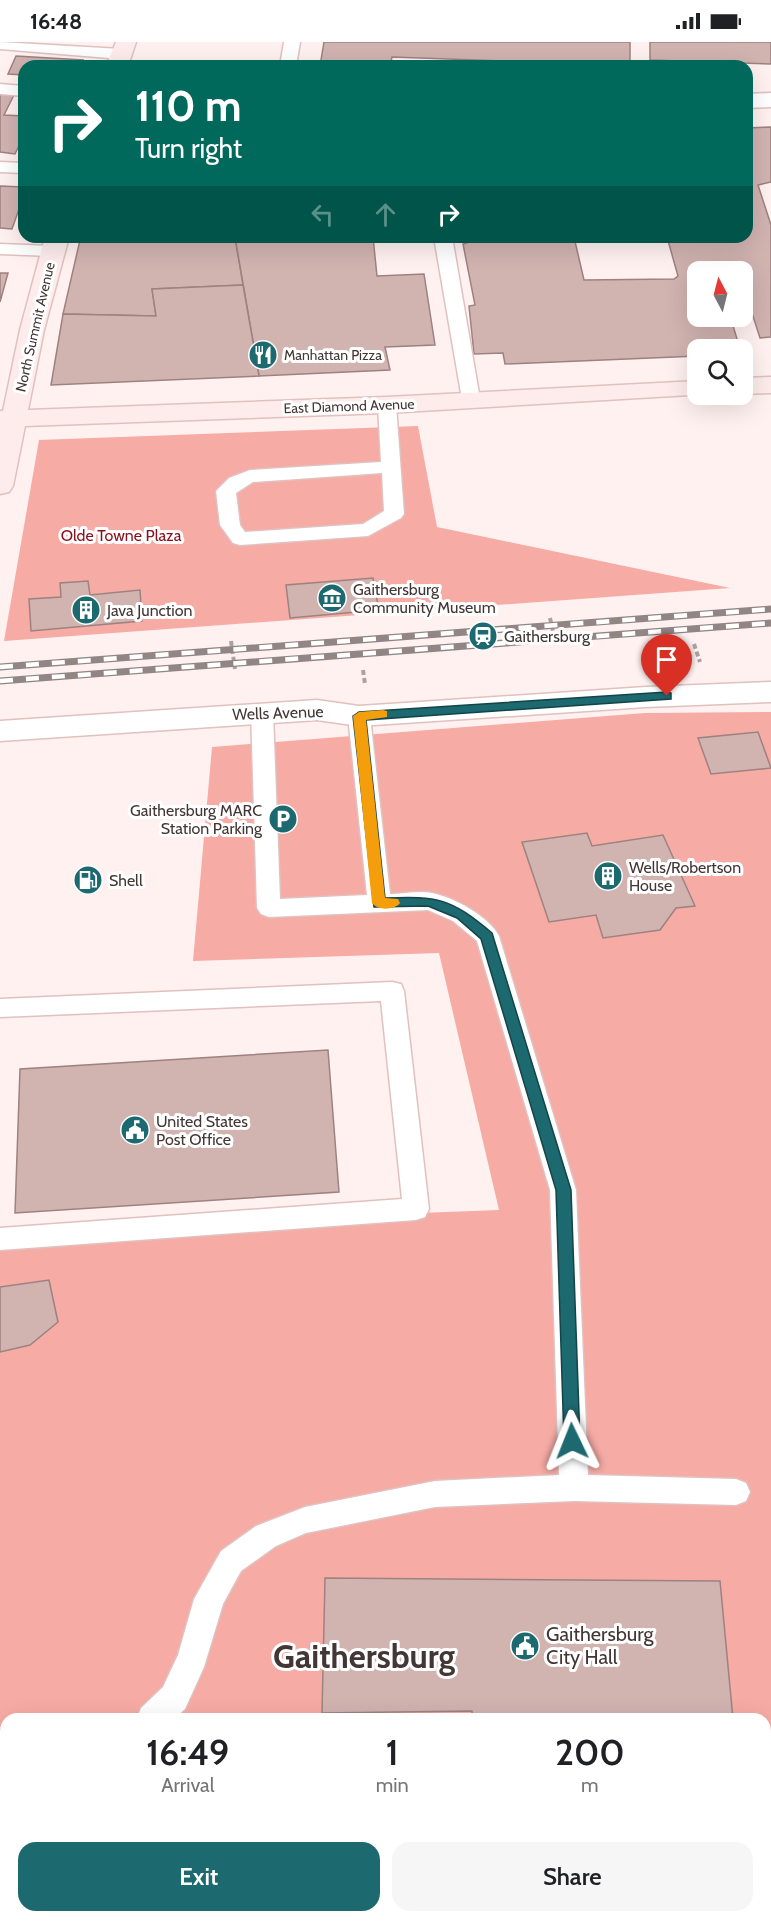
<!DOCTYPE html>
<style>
:root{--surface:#fff;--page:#f6f6f6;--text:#202124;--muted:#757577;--accent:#1d6970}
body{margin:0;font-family:Cabin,sans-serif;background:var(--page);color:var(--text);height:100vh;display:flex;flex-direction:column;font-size:22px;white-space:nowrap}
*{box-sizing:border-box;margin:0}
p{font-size:20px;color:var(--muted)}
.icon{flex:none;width:33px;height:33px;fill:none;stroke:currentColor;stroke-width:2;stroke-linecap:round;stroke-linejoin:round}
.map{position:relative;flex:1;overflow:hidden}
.panel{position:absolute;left:0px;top:1671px;width:771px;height:210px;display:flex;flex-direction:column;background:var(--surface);border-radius:18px 18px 0 0;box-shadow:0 6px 24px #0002}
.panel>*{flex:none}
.hud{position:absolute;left:18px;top:18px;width:735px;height:183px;border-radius:18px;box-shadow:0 6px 24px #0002;background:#00695c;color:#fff;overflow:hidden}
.needle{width:39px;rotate:353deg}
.tools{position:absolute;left:687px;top:219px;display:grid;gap:12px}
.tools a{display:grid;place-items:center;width:66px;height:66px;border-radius:12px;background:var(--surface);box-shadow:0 6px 24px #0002;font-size:30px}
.pin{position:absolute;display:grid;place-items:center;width:51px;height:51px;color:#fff;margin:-62px -26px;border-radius:50% 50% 50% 0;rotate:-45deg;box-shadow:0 0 6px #0007}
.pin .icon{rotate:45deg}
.me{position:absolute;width:66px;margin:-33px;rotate:358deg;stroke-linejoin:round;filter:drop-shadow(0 0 4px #0008)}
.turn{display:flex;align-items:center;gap:21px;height:126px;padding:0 18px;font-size:27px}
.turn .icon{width:78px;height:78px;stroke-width:2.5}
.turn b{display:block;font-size:42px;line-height:51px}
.lanes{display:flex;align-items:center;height:57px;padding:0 18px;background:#0003;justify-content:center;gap:30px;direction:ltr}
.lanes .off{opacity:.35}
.eta{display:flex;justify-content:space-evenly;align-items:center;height:102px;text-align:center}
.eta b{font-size:36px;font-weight:600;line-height:42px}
.cta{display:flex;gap:12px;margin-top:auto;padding:12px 18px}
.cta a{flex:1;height:69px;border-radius:18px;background:var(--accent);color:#fff;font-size:24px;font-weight:600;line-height:69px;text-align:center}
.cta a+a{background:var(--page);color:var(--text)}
.status{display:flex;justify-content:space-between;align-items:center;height:42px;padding:0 30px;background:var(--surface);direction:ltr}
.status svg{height:16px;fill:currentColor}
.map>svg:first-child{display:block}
.green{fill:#f7aba5;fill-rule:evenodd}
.building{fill:#d1b3b0;stroke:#9e8280;stroke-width:1.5}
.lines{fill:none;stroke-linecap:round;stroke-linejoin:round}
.lane-casing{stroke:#e0c1bf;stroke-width:3}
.street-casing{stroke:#e0c1bf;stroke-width:3}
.secondary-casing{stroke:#e0c1bf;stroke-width:3}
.path{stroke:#ada1a0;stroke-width:4;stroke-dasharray:5 3;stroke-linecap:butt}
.lane{fill:#fff;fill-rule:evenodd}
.street{fill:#fff;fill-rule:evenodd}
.secondary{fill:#fdeceb;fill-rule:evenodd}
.rail-casing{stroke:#928685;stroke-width:7}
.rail{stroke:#fff;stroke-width:4.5;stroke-dasharray:13;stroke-linecap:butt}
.route{fill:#1d6970;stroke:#134449;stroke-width:1.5}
.slow{fill:#f59e0b}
.labels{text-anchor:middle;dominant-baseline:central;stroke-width:6;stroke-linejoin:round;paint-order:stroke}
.far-street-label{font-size:14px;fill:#433736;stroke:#fff}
.far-poi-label{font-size:14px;fill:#433736;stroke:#fff;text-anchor:start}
.park-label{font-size:16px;fill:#89111c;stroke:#fff}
.poi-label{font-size:16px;fill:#433736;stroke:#fff;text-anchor:start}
.street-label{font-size:16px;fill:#433736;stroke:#fff}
.near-poi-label{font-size:20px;fill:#433736;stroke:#fff;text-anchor:start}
.near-town-label{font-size:33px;font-weight:bold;fill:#433736;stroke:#fff}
</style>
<div class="status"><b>16:48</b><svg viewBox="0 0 49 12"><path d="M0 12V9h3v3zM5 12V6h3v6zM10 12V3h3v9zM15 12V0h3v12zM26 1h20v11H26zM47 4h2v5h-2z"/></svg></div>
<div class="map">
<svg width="771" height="1881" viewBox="0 0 771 1881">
<rect width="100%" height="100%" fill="#fef1f0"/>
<!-- green -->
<g class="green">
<path d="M418,384L437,485L730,546L4,599L39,398Z"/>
<path d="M771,670V1881H0V1187L499,1168L439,911L193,919L212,705L645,671ZM6,1677H765V1875H6Z"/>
</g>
<!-- building -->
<g class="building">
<path d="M324,0H630V24H530V20L392,15L390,24H320Z"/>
<path d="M650,0H771V22L650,18Z"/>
<path d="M16,14L83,18L80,24H24V33L8,32Z"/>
<path d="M0,52L14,53L4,73L24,74V93L15,112L0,110Z"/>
<path d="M771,85V140L758,143L771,183V295L760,296L752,271H742V230H698V274H730L738,300L709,301L711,308H698V314L505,322L503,311L474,312L469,264L475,263L463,202L467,201L466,195H574L584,238L674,237L678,234L667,195H747V86Z"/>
<path d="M0,144L24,145V153L12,187L0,186Z"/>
<path d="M163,195H235L243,243L152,247L156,274L63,272L80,198Z"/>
<path d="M235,195H373L377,234L424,232L435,303L385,305L390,328L259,334Z"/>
<path d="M0,231H8L0,260Z"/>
<path d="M243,243L259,334L51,343L63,272L156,274L152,247Z"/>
<path d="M373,536L379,568L290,576L286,543Z"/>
<path d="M88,539L90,553L140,548L142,579L31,589L29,557L61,555L60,541Z"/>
<path d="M758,690L771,726L711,732L698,696Z"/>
<path d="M587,791L592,804L663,793L695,864L676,866L660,888L603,896L596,873L549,880L522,800Z"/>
<path d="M328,1008L339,1150L15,1171L20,1027Z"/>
<path d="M49,1238L58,1280L30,1303L0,1310V1245Z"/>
<path d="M325,1536L720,1539L733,1677H472V1669L322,1671Z"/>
</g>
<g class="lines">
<!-- lane casing -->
<g class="lane-casing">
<g id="lane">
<path d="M0,0L121,7L129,12L121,17L0,7Z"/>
<path d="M284,0H300L296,24H280Z"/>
<path d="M0,42L24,44V54L0,52Z"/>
<path d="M0,120L24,121V131L0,130Z"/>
<path d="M434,195H452L480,357L471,363L462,357Z"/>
<path d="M0,202L52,204L61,209L52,214L0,212Z"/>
<path d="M387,357L396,363L404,472L401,476L368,494L240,503L233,501L220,483L216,449L229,436L250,428L381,420L378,363ZM382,431L384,469L363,482L245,490L240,483L236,451L253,440Z"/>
<path d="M262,663L270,665L273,670L280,857L367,853L348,674L351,669L359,667L367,669L370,674L390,852C403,852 419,848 432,851C455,856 488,874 499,894L576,1148L588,1433L736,1437L746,1441L750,1450L746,1459L736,1463L574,1459L435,1465L306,1491L276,1504L241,1529L223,1562L204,1625L185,1667L174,1677H137L141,1666L163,1645L178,1613L194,1557L221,1509L256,1484L305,1465L435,1439L559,1433L550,1148L477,899L453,879L428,868L269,875L261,872L257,866L251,670L254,665Z"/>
<path d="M392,940L401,942L404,949L429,1167L425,1175L416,1178L0,1208V1186L402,1157L381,959L0,975V957Z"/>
<path d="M6,1729V1761L0,1764V1732Z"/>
</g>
</g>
<!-- street casing -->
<g class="street-casing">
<g id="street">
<path d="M771,51V65L747,66V52Z"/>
<path d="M771,640V660L646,665L359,684L317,678L0,699V679L317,658L359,664L646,645Z"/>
</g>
</g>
<!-- secondary casing -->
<g class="secondary-casing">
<g id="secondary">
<path d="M116,0H136L128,24H106Z"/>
<path d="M45,195H69L44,288L28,368L387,355L698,339V352H707L387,371L25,384L13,444L9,450L0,452V369H3L20,288Z"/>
<path d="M771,335V351L742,352V336Z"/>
</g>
</g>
<!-- path -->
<g class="path">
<path d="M550,576L556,602"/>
<path d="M231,599L235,627"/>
<path d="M694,602L700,620"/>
<path d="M363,628L365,642"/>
</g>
<!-- lane -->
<use href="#lane" class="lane"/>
<!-- street -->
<use href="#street" class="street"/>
<!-- secondary -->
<use href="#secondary" class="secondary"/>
<!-- rail casing -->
<g class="rail-casing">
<g id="rail">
<path d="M0,625L771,567"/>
<path d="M0,639L771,581"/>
</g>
</g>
<!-- rail -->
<use href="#rail" class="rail"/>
</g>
<!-- route -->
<path class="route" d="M667,650L671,651V657L366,678L385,856C439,854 450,856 492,891L571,1148L580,1399L578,1404L572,1406L567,1404L564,1399L556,1148L481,897L457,876L428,864L374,865L353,674L359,670Z"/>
<!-- slow -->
<path class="slow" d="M383,668L387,669V675L366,678L385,856L398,857L400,861C395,868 378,869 372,861L353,674L359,670Z"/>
<!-- icons -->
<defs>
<g id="restaurant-disc" transform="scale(1.5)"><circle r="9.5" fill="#1d6970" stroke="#fff"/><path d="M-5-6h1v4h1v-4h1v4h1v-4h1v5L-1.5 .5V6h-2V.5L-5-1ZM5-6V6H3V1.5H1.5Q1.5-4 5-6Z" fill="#fff"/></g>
<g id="museum-disc" transform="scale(1.5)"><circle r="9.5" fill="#1d6970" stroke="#fff"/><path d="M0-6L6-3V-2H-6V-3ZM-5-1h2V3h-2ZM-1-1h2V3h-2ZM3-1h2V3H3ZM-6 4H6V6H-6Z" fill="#fff"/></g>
<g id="building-disc" transform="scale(1.5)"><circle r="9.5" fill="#1d6970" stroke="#fff"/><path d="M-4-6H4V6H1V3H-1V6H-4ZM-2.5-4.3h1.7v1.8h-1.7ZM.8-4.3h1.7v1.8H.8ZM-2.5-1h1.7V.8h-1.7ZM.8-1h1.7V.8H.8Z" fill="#fff"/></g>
<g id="station-disc" transform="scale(1.5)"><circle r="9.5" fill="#1d6970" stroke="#fff"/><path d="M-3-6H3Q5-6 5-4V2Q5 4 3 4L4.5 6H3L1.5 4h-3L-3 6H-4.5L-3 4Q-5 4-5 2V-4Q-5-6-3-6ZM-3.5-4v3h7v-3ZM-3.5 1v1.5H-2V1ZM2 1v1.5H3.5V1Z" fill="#fff"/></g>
<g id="parking-disc" transform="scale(1.5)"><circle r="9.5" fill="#1d6970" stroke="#fff"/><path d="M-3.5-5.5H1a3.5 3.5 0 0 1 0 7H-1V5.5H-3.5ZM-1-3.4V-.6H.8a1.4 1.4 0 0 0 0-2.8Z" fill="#fff"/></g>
<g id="fuel-disc" transform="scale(1.5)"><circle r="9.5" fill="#1d6970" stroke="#fff"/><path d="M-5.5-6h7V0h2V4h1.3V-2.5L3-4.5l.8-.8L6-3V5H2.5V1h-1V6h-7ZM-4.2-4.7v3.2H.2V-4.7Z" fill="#fff"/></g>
<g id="civic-disc" transform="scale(1.5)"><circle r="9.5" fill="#1d6970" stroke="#fff"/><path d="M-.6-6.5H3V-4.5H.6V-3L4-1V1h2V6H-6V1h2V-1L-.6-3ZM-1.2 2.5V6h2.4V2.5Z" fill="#fff"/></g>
</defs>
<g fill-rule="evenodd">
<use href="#restaurant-disc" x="263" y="313"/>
<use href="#museum-disc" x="332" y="556"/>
<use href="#building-disc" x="86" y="568"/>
<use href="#station-disc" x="483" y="594"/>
<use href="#parking-disc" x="283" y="777"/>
<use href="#building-disc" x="608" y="834"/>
<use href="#fuel-disc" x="88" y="838"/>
<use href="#civic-disc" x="135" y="1088"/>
<use href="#civic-disc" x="525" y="1604"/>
</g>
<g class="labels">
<!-- far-street labels -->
<g class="far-street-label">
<text transform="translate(35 285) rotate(-77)">North Summit Avenue</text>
<text transform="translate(349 364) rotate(-2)">East Diamond Avenue</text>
</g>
<!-- far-poi labels -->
<g class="far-poi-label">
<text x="284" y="313">Manhattan Pizza</text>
</g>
<!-- park labels -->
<g class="park-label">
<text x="121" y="493">Olde Towne Plaza</text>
</g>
<!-- poi labels -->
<g class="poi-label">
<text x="353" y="547">Gaithersburg<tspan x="353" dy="18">Community Museum</tspan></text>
<text x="107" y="568">Java Junction</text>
<text x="504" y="594">Gaithersburg</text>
<text x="262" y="768" text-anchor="end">Gaithersburg MARC<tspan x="262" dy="18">Station Parking</tspan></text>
<text x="629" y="825">Wells/Robertson<tspan x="629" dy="18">House</tspan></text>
<text x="109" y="838">Shell</text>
<text x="156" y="1079">United States<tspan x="156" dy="18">Post Office</tspan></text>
</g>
<!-- street labels -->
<g class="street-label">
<text transform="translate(278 671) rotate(-2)">Wells Avenue</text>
</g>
<!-- near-poi labels -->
<g class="near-poi-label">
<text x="546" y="1592">Gaithersburg<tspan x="546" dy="23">City Hall</tspan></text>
</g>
<!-- near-town labels -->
<g class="near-town-label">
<text x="364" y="1614">Gaithersburg</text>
</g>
</g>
</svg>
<div class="tools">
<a><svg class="needle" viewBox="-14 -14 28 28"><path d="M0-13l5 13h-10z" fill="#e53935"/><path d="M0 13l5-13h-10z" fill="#757577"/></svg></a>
<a><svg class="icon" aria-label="search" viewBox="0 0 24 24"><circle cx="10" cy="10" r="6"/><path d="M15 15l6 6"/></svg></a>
</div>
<div class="pin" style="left:667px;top:654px;background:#d93025"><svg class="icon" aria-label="arrive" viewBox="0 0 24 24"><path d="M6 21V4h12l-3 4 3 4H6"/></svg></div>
<svg class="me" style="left:572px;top:1399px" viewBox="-20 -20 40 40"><path d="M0-17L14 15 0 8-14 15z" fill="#1d6970" stroke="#fff" stroke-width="4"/></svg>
<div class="hud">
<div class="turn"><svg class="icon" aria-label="right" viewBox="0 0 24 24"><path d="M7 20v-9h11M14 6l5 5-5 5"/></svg><div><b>110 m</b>Turn right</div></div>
<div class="lanes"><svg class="icon off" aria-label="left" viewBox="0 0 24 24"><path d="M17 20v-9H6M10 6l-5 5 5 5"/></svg><svg class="icon off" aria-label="ahead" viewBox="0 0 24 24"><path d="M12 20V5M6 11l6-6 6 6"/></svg><svg class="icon" aria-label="right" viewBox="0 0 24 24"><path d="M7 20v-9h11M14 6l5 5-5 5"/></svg></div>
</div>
<section class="panel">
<div class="eta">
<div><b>16:49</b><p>Arrival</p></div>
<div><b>1</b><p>min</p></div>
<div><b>200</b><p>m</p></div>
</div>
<div class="cta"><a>Exit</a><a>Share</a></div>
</section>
</div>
